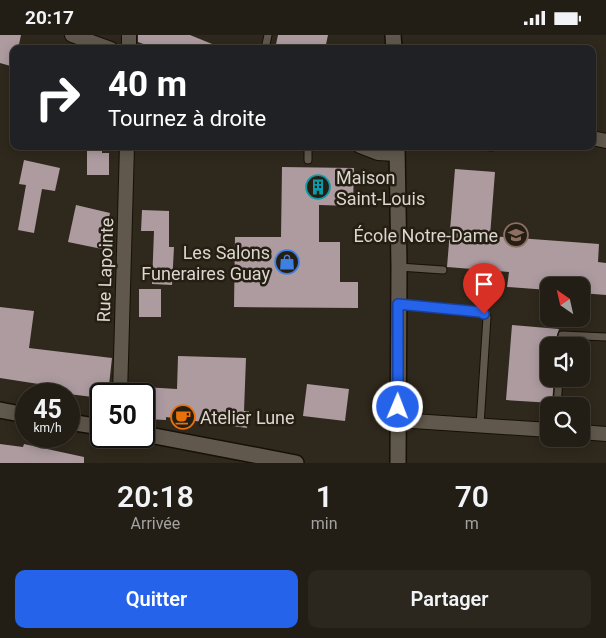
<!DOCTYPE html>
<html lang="fr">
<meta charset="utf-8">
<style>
:root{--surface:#231e15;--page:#2b271e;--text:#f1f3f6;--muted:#a3a2a0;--line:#403c34;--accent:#2563eb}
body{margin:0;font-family:Roboto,sans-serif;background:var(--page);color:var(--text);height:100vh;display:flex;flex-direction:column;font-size:19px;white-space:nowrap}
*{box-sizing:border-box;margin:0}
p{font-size:16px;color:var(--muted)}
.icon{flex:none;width:28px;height:28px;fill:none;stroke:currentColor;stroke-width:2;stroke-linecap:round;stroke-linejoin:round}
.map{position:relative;height:428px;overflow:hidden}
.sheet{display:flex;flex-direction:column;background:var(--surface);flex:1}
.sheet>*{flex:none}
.top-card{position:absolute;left:10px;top:10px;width:586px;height:105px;border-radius:10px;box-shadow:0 2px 12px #0003,0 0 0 1px var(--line);background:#202124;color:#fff;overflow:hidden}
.needle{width:32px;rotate:326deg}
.controls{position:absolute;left:540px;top:242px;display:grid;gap:10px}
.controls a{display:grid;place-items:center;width:50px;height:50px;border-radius:10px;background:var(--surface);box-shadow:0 2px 12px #0003,0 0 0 1px var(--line);font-size:25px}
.speed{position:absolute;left:15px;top:348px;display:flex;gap:10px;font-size:25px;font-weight:700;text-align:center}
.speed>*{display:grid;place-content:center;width:65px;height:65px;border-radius:50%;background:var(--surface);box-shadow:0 2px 12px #0003,0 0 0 1px var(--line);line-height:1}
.speed small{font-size:12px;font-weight:400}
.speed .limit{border:2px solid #111;border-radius:8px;background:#fff;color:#111}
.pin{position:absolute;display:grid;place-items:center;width:42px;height:42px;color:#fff;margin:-51px -21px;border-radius:50% 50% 50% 0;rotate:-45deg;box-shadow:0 0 5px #0007}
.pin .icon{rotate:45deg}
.me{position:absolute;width:55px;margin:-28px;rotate:1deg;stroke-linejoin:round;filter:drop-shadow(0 0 4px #0008)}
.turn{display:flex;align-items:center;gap:18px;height:105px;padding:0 15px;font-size:22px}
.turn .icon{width:65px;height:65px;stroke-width:2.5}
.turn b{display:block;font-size:35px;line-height:42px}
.eta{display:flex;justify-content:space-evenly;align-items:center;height:85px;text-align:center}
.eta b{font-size:30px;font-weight:600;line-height:35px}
.cta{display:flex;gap:10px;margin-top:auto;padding:10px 15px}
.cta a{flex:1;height:58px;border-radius:10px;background:var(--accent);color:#fff;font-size:20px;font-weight:600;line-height:58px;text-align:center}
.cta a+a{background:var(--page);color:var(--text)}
.status{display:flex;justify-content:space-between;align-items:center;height:35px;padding:0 25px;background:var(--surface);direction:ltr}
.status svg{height:14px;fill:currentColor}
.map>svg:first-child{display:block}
.building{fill:#ad9ba0}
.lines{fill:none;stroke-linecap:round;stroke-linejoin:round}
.lane-casing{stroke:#171006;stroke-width:9}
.street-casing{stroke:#171006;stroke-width:16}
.secondary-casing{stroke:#171006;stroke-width:18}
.lane{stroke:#60584c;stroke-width:7}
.street{stroke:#60584c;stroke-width:14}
.secondary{stroke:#60584c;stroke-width:15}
.route-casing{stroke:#184099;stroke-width:12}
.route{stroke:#2563eb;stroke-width:9}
.labels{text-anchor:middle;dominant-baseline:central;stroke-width:5;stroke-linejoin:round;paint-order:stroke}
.poi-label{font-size:18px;fill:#dbd6cf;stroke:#251e13;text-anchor:start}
.street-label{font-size:18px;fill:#dbd6cf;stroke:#251e13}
</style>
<div class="status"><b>20:17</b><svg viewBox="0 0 49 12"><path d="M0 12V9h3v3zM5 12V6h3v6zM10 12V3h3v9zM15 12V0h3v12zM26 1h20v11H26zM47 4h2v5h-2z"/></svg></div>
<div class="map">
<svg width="606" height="428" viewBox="0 0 606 428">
<rect width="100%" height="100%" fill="#2f281c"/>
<!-- building -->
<g class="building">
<path d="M0,0H21L18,14H14V32L0,28Z"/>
<path d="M138,0H190L222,13L157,14L138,7Z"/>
<path d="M278,0H328L325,14H275Z"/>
<path d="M87,111H102V118H109V140H87Z"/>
<path d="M24,125L60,133L55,156L42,154L34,198L18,195L26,150L19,149Z"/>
<path d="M282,132L354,133L353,171L319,170V207H340V247H358V273L234,272L235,202H281Z"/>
<path d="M455,134L495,137L490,201L599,209L598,227L606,228V260L581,258V251H549V255L507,252L509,237L447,232Z"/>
<path d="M76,170L110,178L102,214L68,207Z"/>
<path d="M142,175L169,176V212H174L172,250L152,249L154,196H141Z"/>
<rect x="139" y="254" width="22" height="28"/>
<path d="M0,272L34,276L29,313L112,323L108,359H101V363L44,356L45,350L0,343Z"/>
<path d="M512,290L559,294L557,300L556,311H549V344H554L552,368L506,365Z"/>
<path d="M178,321L246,323L244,376H249L247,393L166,382V385L144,384V352L177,354Z"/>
<path d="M307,349L349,354L345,386L303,381Z"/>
<path d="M0,409L23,412L24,409L84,422V428H0Z"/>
</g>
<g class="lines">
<!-- lane casing -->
<g class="lane-casing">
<g id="lane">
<path d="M265,14L268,0"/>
<path d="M479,111L492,112V111"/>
<path d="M308,125V111"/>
<path d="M399,232L443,235"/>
<path d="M399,269L480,277L484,279L487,282L480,390"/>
<path d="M561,311L562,300L606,302"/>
<path d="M557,371L559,344"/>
</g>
</g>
<!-- street casing -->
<g class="street-casing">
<g id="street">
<path d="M72,0L111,14"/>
<path d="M129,14V0"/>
<path d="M592,103L606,106"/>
<path d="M360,111L378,118L397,119"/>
<path d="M120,359L127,111"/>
<path d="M398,385L549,395"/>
<path d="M581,397L606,399"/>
</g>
</g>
<!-- secondary casing -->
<g class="secondary-casing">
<g id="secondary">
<path d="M393,0L394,14"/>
<path d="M397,111L399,232L398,428"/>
<path d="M0,375L26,380"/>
<path d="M69,387L101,392"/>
<path d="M144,399L296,428"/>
</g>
</g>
<!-- lane -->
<use href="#lane" class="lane"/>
<!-- street -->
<use href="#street" class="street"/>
<!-- secondary -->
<use href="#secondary" class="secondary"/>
</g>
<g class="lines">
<!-- route casing -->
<g class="route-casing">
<path id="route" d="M398,372V269L480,277L484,279"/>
</g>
<!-- route -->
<use href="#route" class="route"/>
</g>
<!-- icons -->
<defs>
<g id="building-ring" transform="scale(1.25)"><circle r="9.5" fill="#251e13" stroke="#0f9aa8" stroke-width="1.5"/><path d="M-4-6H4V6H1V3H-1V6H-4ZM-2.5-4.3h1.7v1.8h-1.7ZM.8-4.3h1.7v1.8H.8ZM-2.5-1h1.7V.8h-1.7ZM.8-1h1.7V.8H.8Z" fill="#0f9aa8"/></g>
<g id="school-ring" transform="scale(1.25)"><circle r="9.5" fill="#251e13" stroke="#8d6e63" stroke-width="1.5"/><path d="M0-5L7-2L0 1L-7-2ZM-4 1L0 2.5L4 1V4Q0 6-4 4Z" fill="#8d6e63"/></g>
<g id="shop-ring" transform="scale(1.25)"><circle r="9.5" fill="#251e13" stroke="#3f7fe0" stroke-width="1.5"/><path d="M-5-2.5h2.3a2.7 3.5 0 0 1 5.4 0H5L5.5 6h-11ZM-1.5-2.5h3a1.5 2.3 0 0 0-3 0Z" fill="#3f7fe0"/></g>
<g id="cafe-ring" transform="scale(1.25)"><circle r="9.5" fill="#251e13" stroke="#e8710a" stroke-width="1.5"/><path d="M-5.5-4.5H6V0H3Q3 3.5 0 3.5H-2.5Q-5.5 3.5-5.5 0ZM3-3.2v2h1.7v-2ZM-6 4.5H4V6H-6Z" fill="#e8710a"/></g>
</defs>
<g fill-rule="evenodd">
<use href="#building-ring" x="318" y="152"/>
<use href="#school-ring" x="516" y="200"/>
<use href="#shop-ring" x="287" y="227"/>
<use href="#cafe-ring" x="183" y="382"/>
</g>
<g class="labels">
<!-- poi labels -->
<g class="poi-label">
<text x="336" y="142">Maison<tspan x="336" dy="21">Saint-Louis</tspan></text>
<text x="498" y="200" text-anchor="end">École Notre-Dame</text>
<text x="270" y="217" text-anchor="end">Les Salons<tspan x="270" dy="21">Funeraires Guay</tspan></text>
<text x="200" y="382">Atelier Lune</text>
</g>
<!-- street labels -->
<g class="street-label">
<text transform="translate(105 235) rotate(-88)">Rue Lapointe</text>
</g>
</g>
</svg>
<div class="controls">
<a><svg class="needle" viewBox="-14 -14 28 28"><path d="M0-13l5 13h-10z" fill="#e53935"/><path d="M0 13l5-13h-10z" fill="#a3a2a0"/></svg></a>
<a><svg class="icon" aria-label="sound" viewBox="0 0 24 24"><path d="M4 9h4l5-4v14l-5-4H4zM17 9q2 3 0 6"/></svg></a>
<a><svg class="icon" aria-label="search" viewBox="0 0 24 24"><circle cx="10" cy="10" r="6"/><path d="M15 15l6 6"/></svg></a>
</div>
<div class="speed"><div>45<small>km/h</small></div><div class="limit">50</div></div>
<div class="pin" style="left:484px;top:279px;background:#d93025"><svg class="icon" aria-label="arrive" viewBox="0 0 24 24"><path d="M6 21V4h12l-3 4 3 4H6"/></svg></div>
<svg class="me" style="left:398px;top:372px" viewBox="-20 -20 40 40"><circle r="17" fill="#2563eb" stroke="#fff" stroke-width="3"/><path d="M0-11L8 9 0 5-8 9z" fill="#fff"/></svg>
<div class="top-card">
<div class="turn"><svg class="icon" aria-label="right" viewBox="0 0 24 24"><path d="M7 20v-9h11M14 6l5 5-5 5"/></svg><div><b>40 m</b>Tournez à droite</div></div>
</div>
</div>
<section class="sheet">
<div class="eta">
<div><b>20:18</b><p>Arrivée</p></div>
<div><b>1</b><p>min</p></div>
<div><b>70</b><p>m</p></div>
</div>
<div class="cta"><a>Quitter</a><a>Partager</a></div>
</section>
